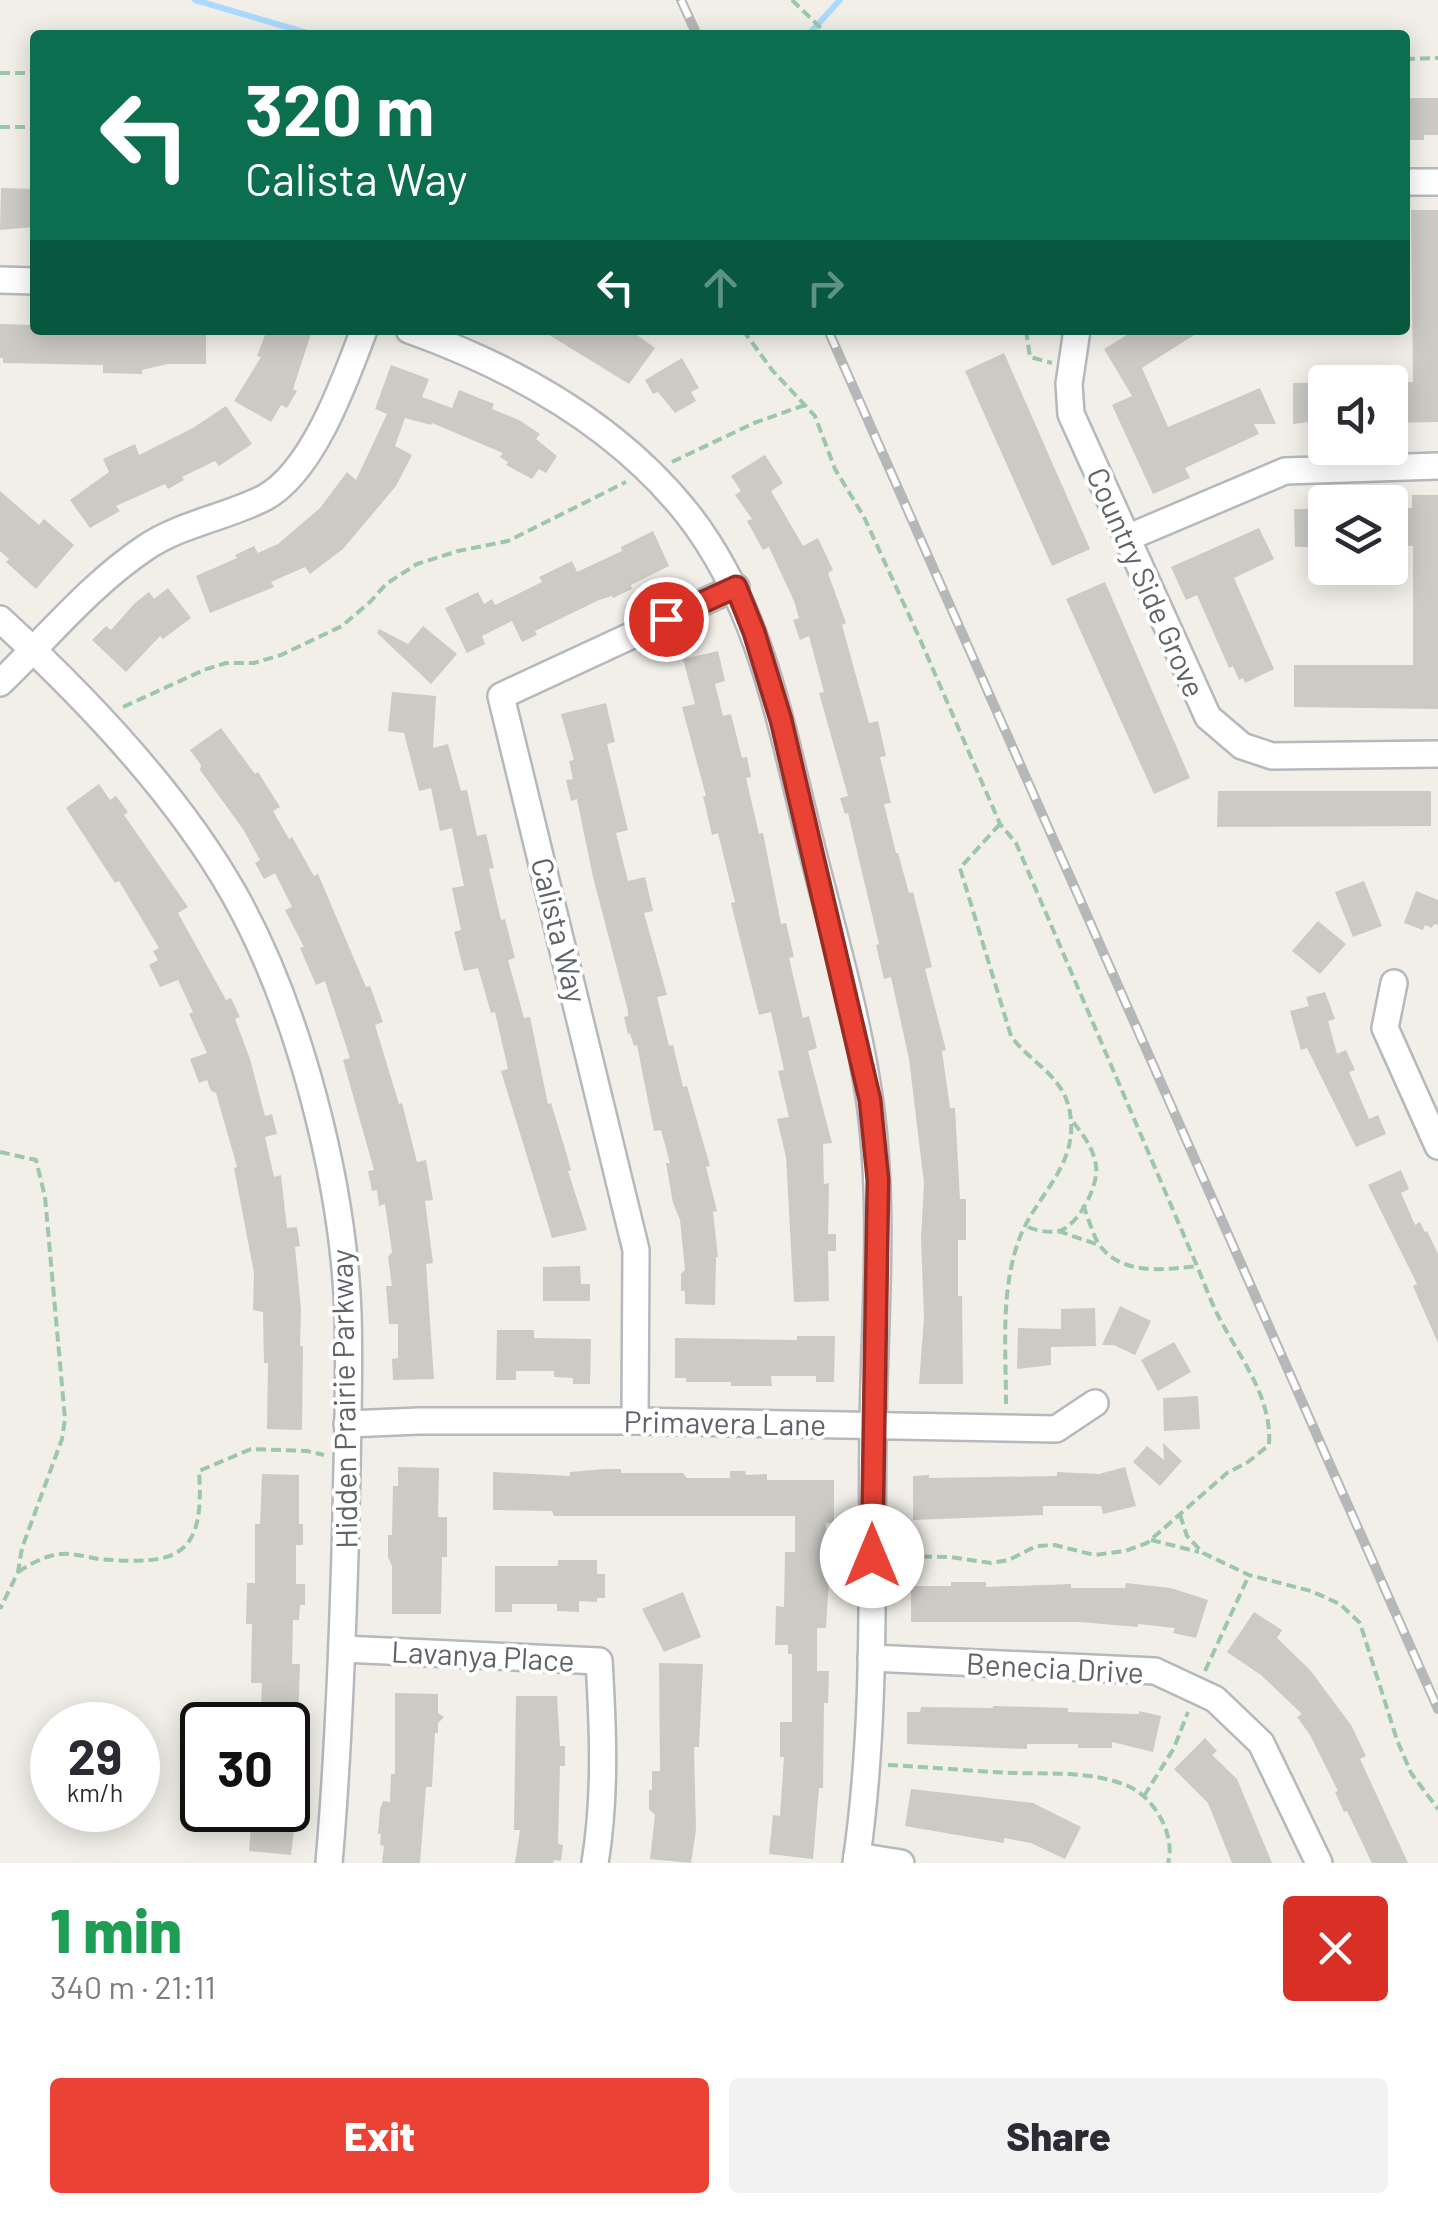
<!DOCTYPE html>
<meta charset="utf-8">
<style>
:root{--surface:#fff;--page:#f2f2f3;--text:#2b2b33;--muted:#7c7c81;--accent:#ea4335}
body{margin:0;font-family:Barlow,sans-serif;background:var(--page);color:var(--text);height:100vh;display:flex;flex-direction:column;font-size:38px;white-space:nowrap}
*{box-sizing:border-box;margin:0}
p{font-size:32px;color:var(--muted)}
.icon{flex:none;width:55px;height:55px;fill:none;stroke:currentColor;stroke-width:2;stroke-linecap:round;stroke-linejoin:round}
.map{position:relative;height:1863px;overflow:hidden}
.drawer{display:flex;flex-direction:column;background:var(--surface);flex:1}
.drawer>*{flex:none}
.hud{position:absolute;left:30px;top:30px;width:1380px;height:305px;border-radius:10px;box-shadow:0 5px 25px #0003;background:#0b6e4f;color:#fff;overflow:hidden}
.controls{position:absolute;left:1308px;top:365px;display:grid;gap:20px}
.controls a{display:grid;place-items:center;width:100px;height:100px;border-radius:10px;background:var(--surface);box-shadow:0 5px 25px #0003;font-size:50px}
.speed{position:absolute;left:30px;top:1702px;display:flex;gap:20px;font-size:50px;font-weight:700;text-align:center}
.speed>*{display:grid;place-content:center;width:130px;height:130px;border-radius:50%;background:var(--surface);box-shadow:0 5px 25px #0003;line-height:1}
.speed small{font-size:25px;font-weight:400}
.speed .limit{border:5px solid #111;border-radius:15px;background:#fff;color:#111}
.pin{position:absolute;display:grid;place-items:center;width:85px;height:85px;color:#fff;margin:-42px;border:5px solid #fff;border-radius:50%;box-shadow:0 2px 10px #0007}
.me{position:absolute;width:110px;margin:-55px;rotate:0deg;stroke-linejoin:round;filter:drop-shadow(0 0 8px #0008)}
.turn{display:flex;align-items:center;gap:35px;height:210px;padding:0 50px;font-size:45px}
.turn .icon{width:130px;height:130px;stroke-width:2.5}
.turn b{display:block;font-size:70px;line-height:85px}
.lanes{display:flex;align-items:center;height:95px;padding:0 50px;background:#0003;justify-content:center;gap:50px;direction:ltr}
.lanes .off{opacity:.35}
.round{display:grid;place-items:center;flex:none;width:105px;height:105px;border-radius:10px;background:var(--page)}
.headline{display:flex;align-items:center;justify-content:space-between;height:170px;padding:0 50px}
h1{font-size:60px;font-weight:800;line-height:75px;color:#1e9e55}
.cta{display:flex;gap:20px;margin-top:auto;padding:20px 50px}
.cta a{flex:1;height:115px;border-radius:10px;background:var(--accent);color:#fff;font-size:40px;font-weight:800;line-height:115px;text-align:center}
.cta a+a{background:var(--page);color:var(--text)}
.map>svg:first-child{display:block}
.lines{fill:none;stroke-linecap:round;stroke-linejoin:round}
.stream{stroke:#aadaff;stroke-width:6}
.building{fill:#cccac5}
.minor-casing{stroke:#b5b8bc;stroke-width:30}
.path{stroke:#9cc7a9;stroke-width:4;stroke-dasharray:10 5;stroke-linecap:butt}
.minor{stroke:#fff;stroke-width:25}
.rail-casing{stroke:#b6b7b8;stroke-width:10}
.rail{stroke:#fff;stroke-width:6;stroke-dasharray:19;stroke-linecap:butt}
.route-casing{stroke:#982c22;stroke-width:25}
.route{stroke:#ea4335;stroke-width:18}
.labels{text-anchor:middle;dominant-baseline:central;stroke-width:8;stroke-linejoin:round;paint-order:stroke}
.street-label{font-size:30px;fill:#5f6368;stroke:#fff}
</style>
<div class="map">
<svg width="1438" height="1863" viewBox="0 0 1438 1863">
<rect width="100%" height="100%" fill="#f1efe8"/>
<g class="lines">
<!-- stream -->
<g class="stream">
<path d="M195,0L314,35"/>
<path d="M808,35L840,0"/>
</g>
</g>
<!-- building -->
<g class="building">
<path d="M1405,98H1438V135H1424V140H1405Z"/>
<path d="M1,188L35,189L34,227L0,230Z"/>
<path d="M1411,210H1438V422L1390,423V382H1413Z"/>
<path d="M0,324L32,325V330L166,333V330H206V364H168L142,370V374L103,373V365L3,363V358H0Z"/>
<path d="M267,330H301L311,334L293,389L297,391L287,408L281,405L271,422L234,401L261,357L257,356Z"/>
<path d="M541,330H630L655,348L629,384Z"/>
<path d="M1135,330H1202L1142,368L1168,427L1260,388L1276,424H1254L1259,434L1185,468L1190,478L1153,494L1112,405L1132,396L1104,349Z"/>
<path d="M1004,353L1090,549L1052,566L965,371Z"/>
<path d="M682,358L699,388L691,392L696,401L675,413L658,392L653,394L645,380Z"/>
<path d="M391,365L429,379L422,397L452,408L459,390L494,404L492,409L519,420L540,434L536,439L557,456L546,473L539,469L532,479L506,465L508,462L500,457L503,453L432,423L431,425L405,418L395,446L412,455L396,486L343,549L310,574L305,567L271,582L274,587L210,613L196,576L237,558L235,555L254,546L258,553L278,544L320,508L347,472L356,480L387,414L375,409Z"/>
<path d="M1293,383H1325V420L1293,424Z"/>
<path d="M226,406L252,444L219,466L215,461L182,477L184,480L168,489L165,484L116,506L120,511L90,528L70,500L109,472L103,459L135,444L139,455L193,428Z"/>
<path d="M765,455L783,483L771,491L803,546L818,538L833,570L828,573L846,623L842,625L869,723L878,721L886,756L880,757L891,803L884,804L896,853H898L909,893L913,892L932,967L925,969L946,1050L942,1051L950,1108H955L960,1199H966V1240H958V1296H962L963,1384H919L924,1318L921,1239L924,1183L909,1059L891,977L884,979L876,945L879,944L848,813L845,814L840,798L848,796L819,693L824,692L809,636L800,640L793,620L799,618L794,601L769,547L763,550L747,521L752,519L735,495L741,491L731,476Z"/>
<path d="M0,491L39,525L44,519L74,545L36,589L6,562L9,559L0,551Z"/>
<path d="M1412,495H1438V709L1294,707V665H1413V546H1390V508H1412Z"/>
<path d="M1294,509H1316V514H1325V547H1295Z"/>
<path d="M1259,528L1274,559L1234,578L1274,669L1245,683L1243,678L1239,680L1233,666L1229,668L1197,595L1186,600L1171,567Z"/>
<path d="M653,531L669,566L631,585L632,589L613,598L612,596L599,600L535,631L537,635L522,642L512,621L482,636L485,644L467,653L445,608L478,592L484,604L492,599L495,605L542,582L539,577L572,561L577,572L622,551L621,547Z"/>
<path d="M1105,582L1190,778L1154,794L1066,599Z"/>
<path d="M168,588L191,618L163,639L160,636L126,672L92,640L106,626L111,630L135,603L149,592L154,599Z"/>
<path d="M423,626L457,654L431,684L377,633L379,629L408,644Z"/>
<path d="M718,651L725,681L715,684L723,716L731,714L742,758L747,757L751,777L746,778L759,834L763,833L781,924L786,923L794,957L789,958L803,1018L809,1016L817,1048L808,1051L832,1143L823,1144L824,1184L829,1183L828,1234H836V1251H828L829,1301L794,1302L786,1157L777,1119L789,1117L778,1071L784,1070L771,1012L759,1015L731,903L735,902L728,874L718,833L712,835L703,796H706L682,707L695,704L683,659Z"/>
<path d="M392,692L436,696L433,748L448,744L461,791L467,790L477,836L486,834L494,868L489,869L501,920L505,919L515,958L508,960L524,1018L530,1017L548,1104L551,1103L565,1149L571,1170L568,1171L587,1230L552,1238L501,1071L508,1069L495,1012L491,1013L478,968L464,971L454,932L461,930L452,888L464,886L452,828L440,831L431,788L419,791L404,733L388,731Z"/>
<path d="M606,703L615,742L607,744L628,830L616,833L628,881L645,877L653,911L644,913L667,995L657,997L669,1046L673,1045L683,1087L687,1086L710,1166L706,1167L717,1211L713,1212L718,1257H716L715,1305L685,1304V1291H681V1274L685,1270L680,1220L673,1203L666,1163H670L661,1130L654,1131L637,1045L634,1046L630,1033L628,1034L624,1017L628,1016V1011L593,877L577,799L571,801L566,780L573,779L569,761L574,760L561,714Z"/>
<path d="M221,728L255,774L258,772L280,807L273,811L289,839L292,837L314,876L318,874L366,987L370,986L383,1022L375,1025L399,1104L402,1103L417,1162L426,1160L433,1200L425,1201L433,1263L426,1264L434,1379L393,1380L392,1359L398,1358V1324H389L386,1286H392L388,1257L392,1252L385,1204L379,1206L377,1190L372,1191L368,1171L374,1170L343,1060L350,1058L325,981L316,985L300,948L304,947L285,910L292,907L275,873L264,879L255,863L260,860L243,829L200,770L201,765L190,750Z"/>
<path d="M99,784L110,800L116,796L128,812L124,815L188,907L178,913L226,1000L231,998L240,1017L235,1019L250,1059L265,1116L272,1114L277,1134L265,1137L274,1177L281,1175L287,1228L297,1227L300,1246L295,1247L301,1309L300,1346H303L302,1430L267,1429L268,1363H264L263,1312L253,1310L254,1273L234,1168L237,1167L216,1093L211,1091L207,1080L199,1083L190,1059L207,1053L189,1014L193,1012L178,980L160,987L149,965L158,960L153,951L159,948L119,881L115,883L66,808Z"/>
<path d="M1218,791H1431V826L1217,827Z"/>
<path d="M1364,881L1382,926L1353,937L1335,892Z"/>
<path d="M1416,891L1438,900V925L1434,924L1432,928L1425,925L1423,930L1404,923Z"/>
<path d="M1318,921L1346,944L1320,974L1292,951Z"/>
<path d="M1325,992L1335,1019L1328,1021L1337,1054L1346,1050L1355,1070L1349,1072L1352,1079L1369,1119L1378,1115L1386,1134L1356,1147L1307,1048L1301,1050L1290,1011L1309,1006L1306,997Z"/>
<path d="M1401,1170L1409,1189L1401,1193L1415,1225L1420,1222L1425,1232L1427,1231L1438,1254V1343L1413,1286L1417,1284L1368,1185Z"/>
<path d="M580,1266L581,1284H590V1301H543V1267Z"/>
<path d="M1120,1306L1151,1321L1135,1355L1114,1345H1102Z"/>
<path d="M1095,1308L1096,1346L1051,1347V1365L1017,1369L1018,1328L1061,1329V1309Z"/>
<path d="M497,1330H534V1338L591,1339L590,1384H573V1378L554,1377V1371H516V1380H496Z"/>
<path d="M797,1336H835L834,1382H816V1376H771L772,1386H731V1382H686V1378H675V1338L797,1340Z"/>
<path d="M1174,1342L1191,1372L1158,1391L1141,1360Z"/>
<path d="M1198,1396L1200,1429L1164,1431L1163,1398Z"/>
<path d="M1163,1443L1182,1461L1160,1486L1133,1462L1147,1446L1164,1460Z"/>
<path d="M398,1467L439,1468L438,1517H447V1557H442L441,1614H392V1566L388,1557V1535H392L393,1486H398Z"/>
<path d="M1125,1467L1136,1506L1103,1514L1101,1506H1043V1515L913,1520V1476L929,1475V1478L1057,1476V1472L1099,1474Z"/>
<path d="M605,1469H621V1473H683L687,1478H730V1471H745L746,1475L767,1474V1480H834V1523H826V1562H830L826,1628H817V1671H829L828,1703H824L823,1788H819L813,1859L769,1854L773,1815L780,1816L784,1757H780V1722H792V1654H788V1645H775L776,1606L784,1607L785,1552H795V1516H554L552,1511L493,1510V1472L570,1476V1472Z"/>
<path d="M262,1474L299,1475V1524H303V1545H296V1584H305V1605H300L299,1620H293L292,1664H300L298,1725H260L262,1683H251L252,1624H246L247,1583H255V1524H260Z"/>
<path d="M558,1560H597V1574H605V1598H597V1602L579,1601V1612L557,1611V1604H512V1612H495V1566H558Z"/>
<path d="M951,1582H986V1587L1071,1584V1588H1125L1126,1583L1171,1588L1208,1600L1196,1638L1173,1633L1175,1628L1138,1624V1627L1080,1622H911V1586H951Z"/>
<path d="M683,1592L701,1637L664,1652L642,1609Z"/>
<path d="M1254,1612L1282,1630L1277,1638L1310,1670L1351,1725L1366,1756L1360,1759L1408,1863H1372L1347,1811L1344,1812L1335,1792L1338,1791L1310,1735L1297,1717L1302,1714L1261,1675L1227,1652Z"/>
<path d="M659,1663L703,1664L699,1747H694L696,1830L691,1863L650,1859L655,1815L649,1809V1790H652V1771H660Z"/>
<path d="M395,1693L438,1694V1713L444,1717L438,1723V1733H435L432,1787H426L420,1863H382L384,1846L380,1845L381,1834H378L380,1809L383,1801L390,1802L391,1774H395Z"/>
<path d="M516,1696H557L560,1746H565V1766H560L558,1844L563,1845L561,1861L554,1860L553,1863H515L520,1830H514Z"/>
<path d="M993,1706L1068,1708V1712L1139,1714V1711L1161,1716L1153,1752L1112,1742V1748H1078V1744H1027V1749L907,1744V1712H920L921,1707L993,1708Z"/>
<path d="M1205,1738L1217,1751L1212,1755L1237,1779L1272,1863H1232L1208,1803L1174,1769Z"/>
<path d="M911,1789L1033,1803L1081,1827L1065,1859L1031,1843L1004,1838V1843L905,1826Z"/>
<path d="M252,1811L296,1815L291,1855L249,1851Z"/>
</g>
<g class="lines">
<!-- minor casing -->
<g class="minor-casing">
<g id="minor">
<path d="M1405,182H1438"/>
<path d="M0,280L35,281"/>
<path d="M409,330C515,368 616,424 687,513C756,601 778,710 804,817C826,909 857,1009 870,1103C885,1212 874,1322 873,1431C871,1575 877,1720 856,1863"/>
<path d="M1077,330L1069,384L1071,414L1208,717L1242,746L1272,756L1438,754"/>
<path d="M1127,538L1285,471L1438,466"/>
<path d="M0,619C84,696 178,795 234,894C299,1009 343,1181 348,1313C350,1381 347,1449 346,1517C343,1632 339,1747 329,1863"/>
<path d="M0,683C48,637 90,585 145,548C180,524 227,517 264,498C313,472 345,380 364,330"/>
<path d="M1394,983L1385,1028L1438,1146"/>
<path d="M635,1421L636,1250L501,696L736,587"/>
<path d="M347,1424L419,1421H635L1056,1429L1095,1403"/>
<path d="M343,1649L599,1661C603,1728 606,1796 595,1863"/>
<path d="M871,1658L1155,1671L1215,1699L1261,1743L1319,1863"/>
<path d="M857,1856L901,1863"/>
</g>
</g>
<!-- path -->
<g class="path">
<path d="M792,0L828,35"/>
<path d="M1405,59L1438,58"/>
<path d="M0,73H35"/>
<path d="M0,127H35"/>
<path d="M743,330L772,370L815,416L835,469L864,517L919,637L1000,824L1016,843L1197,1266C1205,1285 1212,1305 1222,1323C1243,1362 1272,1399 1269,1445L1248,1462L1227,1473L1147,1543L1125,1551L1094,1555L1055,1545L1036,1546L1009,1560L991,1563L950,1557L897,1556"/>
<path d="M1026,330L1030,357L1052,363"/>
<path d="M672,462L754,423L805,405"/>
<path d="M123,707L204,670L226,663H254L281,655L342,626L371,601L386,584L417,564L458,551L508,541L626,482"/>
<path d="M1000,824L960,868L1011,1036C1030,1063 1064,1075 1070,1113C1079,1165 1037,1194 1020,1237C1000,1288 1006,1350 1006,1404"/>
<path d="M0,1152L36,1160L45,1197L65,1419L62,1439L22,1548L18,1572L0,1609"/>
<path d="M1083,1205C1088,1217 1092,1232 1098,1243C1120,1276 1164,1270 1197,1266"/>
<path d="M1028,1227C1037,1231 1049,1233 1059,1231C1079,1225 1099,1185 1096,1166C1094,1148 1081,1132 1070,1118"/>
<path d="M1058,1231L1099,1245"/>
<path d="M1180,1515L1187,1536L1203,1553L1249,1575L1311,1591L1340,1604L1360,1623L1397,1740L1411,1773L1438,1809"/>
<path d="M1151,1540L1199,1552"/>
<path d="M18,1572C31,1564 45,1555 61,1554C73,1553 87,1557 99,1559C179,1566 205,1556 199,1471L251,1449L307,1451L324,1455"/>
<path d="M1205,1671L1249,1575"/>
<path d="M888,1765C929,1767 971,1771 1012,1773C1049,1774 1093,1771 1128,1786C1154,1797 1176,1835 1168,1863"/>
<path d="M1144,1796L1174,1748L1188,1712"/>
</g>
<!-- minor -->
<use href="#minor" class="minor"/>
<!-- rail casing -->
<g class="rail-casing">
<g id="rail">
<path d="M681,0L697,35"/>
<path d="M828,330L1438,1709"/>
</g>
</g>
<!-- rail -->
<use href="#rail" class="rail"/>
</g>
<g class="lines">
<!-- route casing -->
<g class="route-casing">
<path id="route" d="M666,619L736,587L754,632L781,720L870,1100L878,1180L872,1556"/>
</g>
<!-- route -->
<use href="#route" class="route"/>
</g>
<g class="labels">
<!-- street labels -->
<g class="street-label">
<text transform="translate(1147 582) rotate(66)">Country Side Grove</text>
<text transform="translate(560 930) rotate(76)">Calista Way</text>
<text transform="translate(343 1399) rotate(-91)">Hidden Prairie Parkway</text>
<text transform="translate(725 1422) rotate(1)">Primavera Lane</text>
<text transform="translate(483 1655) rotate(3)">Lavanya Place</text>
<text transform="translate(1055 1667) rotate(3)">Benecia Drive</text>
</g>
</g>
</svg>
<div class="controls">
<a><svg class="icon" aria-label="sound" viewBox="0 0 24 24"><path d="M4 9h4l5-4v14l-5-4H4zM17 9q2 3 0 6"/></svg></a>
<a><svg class="icon" aria-label="layers" viewBox="0 0 24 24"><path d="M12 4l9 5-9 5-9-5zM3 14l9 5 9-5"/></svg></a>
</div>
<div class="speed"><div>29<small>km/h</small></div><div class="limit">30</div></div>
<div class="pin" style="left:666px;top:619px;background:#d93025"><svg class="icon" aria-label="arrive" viewBox="0 0 24 24"><path d="M6 21V4h12l-3 4 3 4H6"/></svg></div>
<svg class="me" style="left:872px;top:1556px" viewBox="-20 -20 40 40"><circle r="19" fill="#fff"/><path d="M0-13L10 11 0 6-10 11z" fill="#ea4335"/></svg>
<div class="hud">
<div class="turn"><svg class="icon" aria-label="left" viewBox="0 0 24 24"><path d="M17 20v-9H6M10 6l-5 5 5 5"/></svg><div><b>320 m</b>Calista Way</div></div>
<div class="lanes"><svg class="icon" aria-label="left" viewBox="0 0 24 24"><path d="M17 20v-9H6M10 6l-5 5 5 5"/></svg><svg class="icon off" aria-label="ahead" viewBox="0 0 24 24"><path d="M12 20V5M6 11l6-6 6 6"/></svg><svg class="icon off" aria-label="right" viewBox="0 0 24 24"><path d="M7 20v-9h11M14 6l5 5-5 5"/></svg></div>
</div>
</div>
<section class="drawer">
<div class="headline"><div><h1>1 min</h1><p>340 m · 21:11</p></div><a class="round" style="background:#d93025;color:#fff"><svg class="icon" aria-label="close" viewBox="0 0 24 24"><path d="M6 6l12 12M18 6L6 18"/></svg></a></div>
<div class="cta"><a>Exit</a><a>Share</a></div>
</section>
